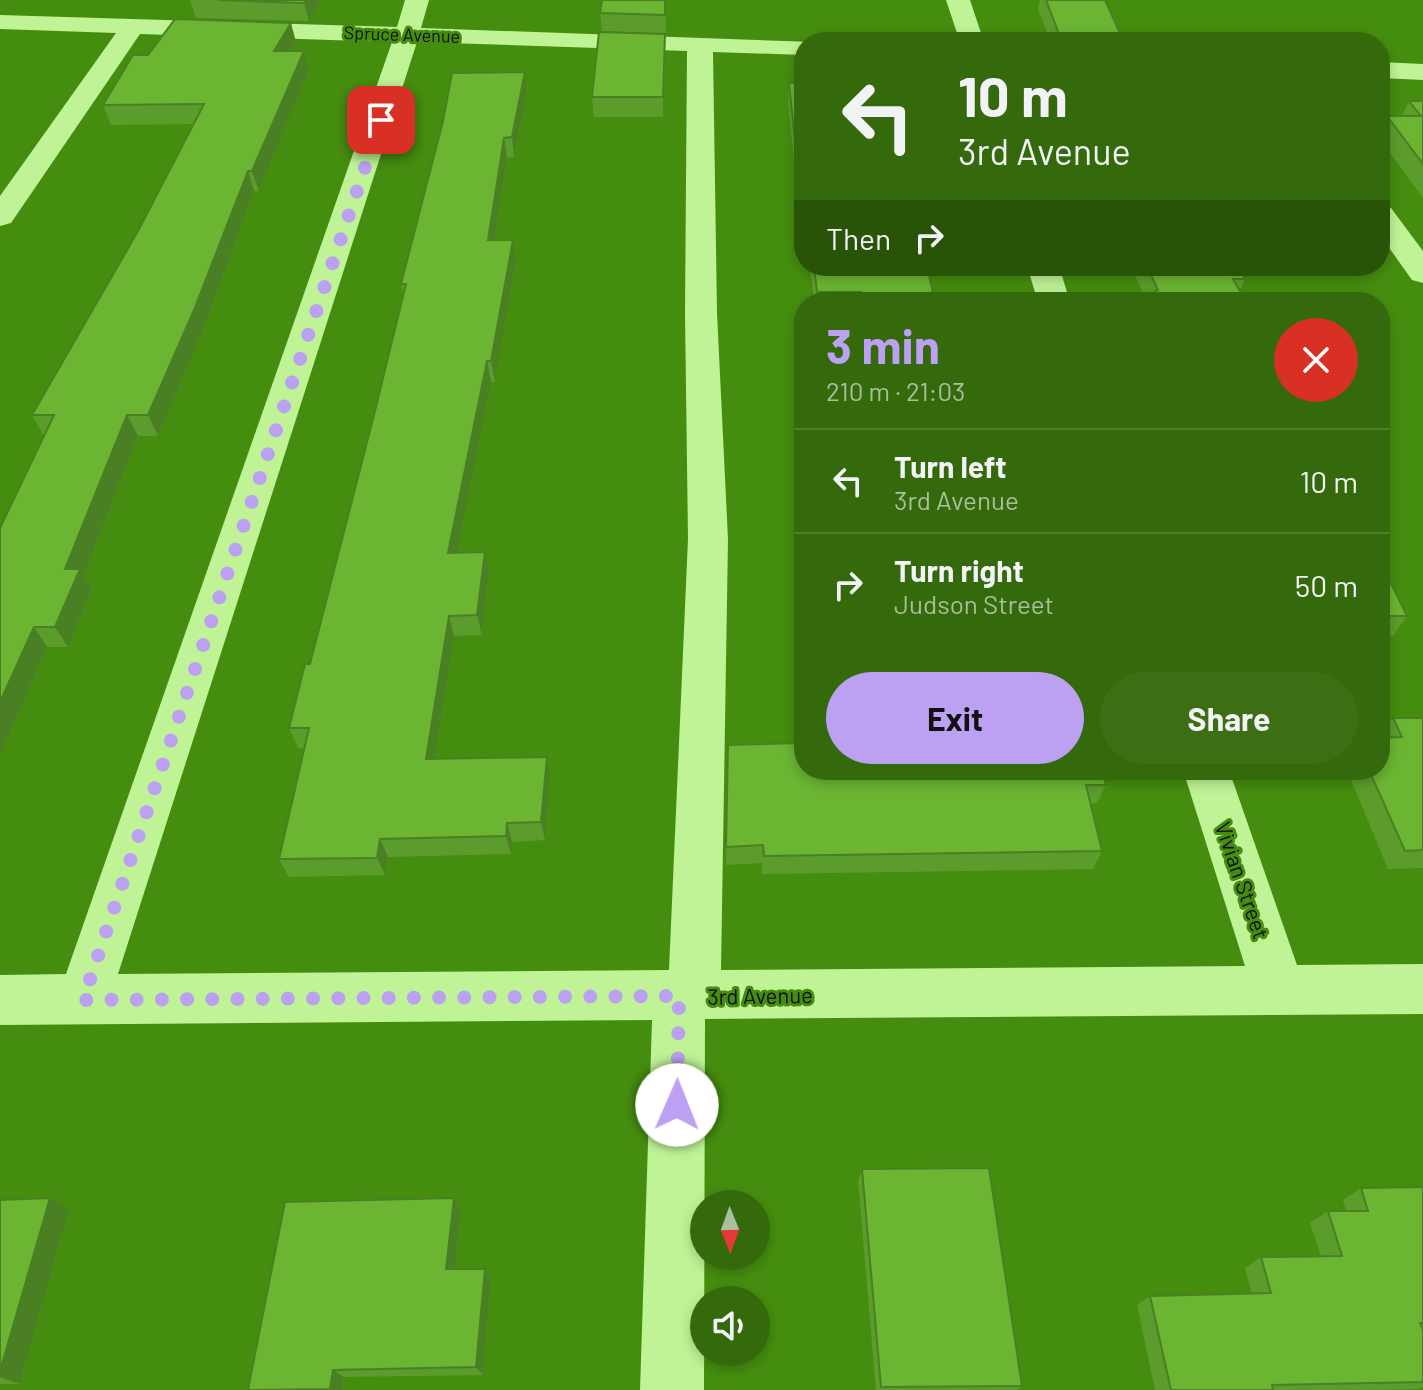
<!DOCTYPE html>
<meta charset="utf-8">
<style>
:root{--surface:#346a0b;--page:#3c6f14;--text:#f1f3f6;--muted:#a9bf9d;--line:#4e7d2c;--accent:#bca0f2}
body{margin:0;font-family:Barlow,sans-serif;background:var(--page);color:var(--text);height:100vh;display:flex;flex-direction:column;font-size:30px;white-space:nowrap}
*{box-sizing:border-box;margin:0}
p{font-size:26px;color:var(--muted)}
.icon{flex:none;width:44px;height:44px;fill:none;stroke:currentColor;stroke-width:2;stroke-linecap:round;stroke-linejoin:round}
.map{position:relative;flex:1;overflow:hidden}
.drawer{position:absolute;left:794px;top:292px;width:596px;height:488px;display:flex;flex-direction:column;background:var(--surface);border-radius:32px;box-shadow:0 4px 12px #0003}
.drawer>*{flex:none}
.guide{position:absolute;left:794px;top:32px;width:596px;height:244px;border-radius:32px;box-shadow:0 4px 12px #0003;background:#346a0b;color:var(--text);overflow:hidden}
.needle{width:52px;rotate:179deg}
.fabs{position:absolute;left:690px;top:1190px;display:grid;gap:16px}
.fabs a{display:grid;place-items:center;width:80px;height:80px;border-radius:50%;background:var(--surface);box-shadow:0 4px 12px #0003;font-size:40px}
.pin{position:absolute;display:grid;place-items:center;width:68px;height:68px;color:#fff;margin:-34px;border-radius:16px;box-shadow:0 4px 12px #0006}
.me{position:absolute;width:88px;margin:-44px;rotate:1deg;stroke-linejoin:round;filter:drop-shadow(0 0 6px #0008)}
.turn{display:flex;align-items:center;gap:28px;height:168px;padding:0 32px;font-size:36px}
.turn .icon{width:104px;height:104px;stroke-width:2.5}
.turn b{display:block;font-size:56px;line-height:68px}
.then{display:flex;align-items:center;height:76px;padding:0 32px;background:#0003;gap:16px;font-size:30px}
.round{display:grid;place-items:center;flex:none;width:84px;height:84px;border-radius:42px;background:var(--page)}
.head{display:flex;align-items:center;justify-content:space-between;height:136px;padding:0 32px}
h1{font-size:48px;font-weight:700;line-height:60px;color:var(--accent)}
.primary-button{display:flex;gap:16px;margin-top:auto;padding:16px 32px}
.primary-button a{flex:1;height:92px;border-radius:48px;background:var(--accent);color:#111;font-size:32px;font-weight:700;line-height:92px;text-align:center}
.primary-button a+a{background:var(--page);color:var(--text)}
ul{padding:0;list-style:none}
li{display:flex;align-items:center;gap:24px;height:104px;padding:0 32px;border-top:2px solid var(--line)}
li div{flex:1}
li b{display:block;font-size:30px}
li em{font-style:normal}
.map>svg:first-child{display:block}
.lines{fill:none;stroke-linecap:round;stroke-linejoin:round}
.minor{fill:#bff396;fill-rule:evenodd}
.wall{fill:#5c9c2c}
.shaded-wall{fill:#4b7f24}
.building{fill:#6bb533;stroke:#4b7f24;stroke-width:2}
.route{stroke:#bca0f2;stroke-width:14;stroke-dasharray:0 25.2}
.labels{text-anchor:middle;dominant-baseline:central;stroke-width:6;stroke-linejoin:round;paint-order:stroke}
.far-street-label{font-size:18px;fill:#111;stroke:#458d0f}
.street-label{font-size:22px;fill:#111;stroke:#458d0f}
</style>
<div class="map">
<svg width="1423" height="1390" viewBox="0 0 1423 1390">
<rect width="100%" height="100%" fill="#458d0f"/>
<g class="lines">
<!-- minor -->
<g class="minor">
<path d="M405,0H429L421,28L813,42H804V55L713,52L717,313L728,539L721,970L1245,966L1183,770H1229L1297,965L1423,964V1014L705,1019L704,1390H640L652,1020L0,1025V975L66,974L392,42L140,34L11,223L0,226V196L116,33L0,29V15L397,27ZM417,42L687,51L685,313L688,539L669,970L118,974Z"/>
<path d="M946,0H970L984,42H960Z"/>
<path d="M1380,62L1423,64V80L1380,78Z"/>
<path d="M1380,205L1391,208L1423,251V283L1412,280L1380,235Z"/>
<path d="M1027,266H1059L1070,302H1038Z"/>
</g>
</g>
<!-- wall -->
<g class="wall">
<path d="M190,0H322L309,21L196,18Z"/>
<path d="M666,0V34L602,31L600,13Z"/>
<path d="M1040,0H1105L1124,42H1051L1038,9Z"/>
<path d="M665,34L663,117H594L592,97Z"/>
<path d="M296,42L291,51L309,70L259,191H254L203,331L158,436H138L84,575L92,589L68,647H47L0,757V528L44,436L32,415L138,231L194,124L111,125L103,105Z"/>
<path d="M525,72L527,91L514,157L507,158L494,240L516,261L495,382H491L457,552L489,573L482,635L454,636L435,759L550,776L545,840L512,842L511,854L388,857L385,875L289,877L279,859L304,748H298L289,728L310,664L374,415L404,295L401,284L443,121Z"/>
<path d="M789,83H804V218L802,201H798L788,103Z"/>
<path d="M1409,101H1423V198L1380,139V132L1387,116H1402Z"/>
<path d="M810,266H927L935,302H814Z"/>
<path d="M1131,266H1238L1245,279L1240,291L1245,302H1147Z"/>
<path d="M1380,561L1407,616L1393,636H1380Z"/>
<path d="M1393,718H1423V868L1388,869L1347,770H1380V736Z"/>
<path d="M728,745L828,775L965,773V770H1102L1106,785L1097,803L1090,804L1102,851L1093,869L762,874V863L726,865Z"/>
<path d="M862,1169L1022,1386L1017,1390H876L858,1181Z"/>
<path d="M1423,1187V1387L1418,1389L1365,1390H1155L1137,1305L1150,1296L1252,1294L1245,1268L1261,1257L1321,1256L1310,1223L1328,1211H1346L1343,1200L1361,1188Z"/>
<path d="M50,1198L69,1210L20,1384H0V1200Z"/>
<path d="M454,1198L461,1210L455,1269H485L491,1279L483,1375L344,1377L342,1390H248Z"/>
</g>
<!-- shaded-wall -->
<g class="shaded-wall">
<path d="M306,0H322L309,21L304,3Z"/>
<path d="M291,23L296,42L279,70L274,51Z"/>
<path d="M665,34V53L663,117V97Z"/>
<path d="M304,51L309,70L259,191L252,171Z"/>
<path d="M525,72L527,91L514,157L512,137Z"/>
<path d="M504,138L507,158L491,261L488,240Z"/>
<path d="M248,171L254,191L203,331L158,436L148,415Z"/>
<path d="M513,240L516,261L495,382L491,361Z"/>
<path d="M487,361L491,382L453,573L448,553Z"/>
<path d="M127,415L138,436L84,575L92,589L68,647L55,627L65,569Z"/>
<path d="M485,552L489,573L482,635L477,615Z"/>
<path d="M449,616L454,636L432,778L426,759Z"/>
<path d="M34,627L47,647L0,757V702Z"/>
<path d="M547,757L550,776L545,840L541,822Z"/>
<path d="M507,823L512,842L511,854L506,836Z"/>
<path d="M380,839L388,857L385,875L377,858Z"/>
<path d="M50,1198L69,1210L20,1384L0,1377V1371Z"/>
<path d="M454,1198L461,1210L454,1280L446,1269Z"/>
<path d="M485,1269L491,1279L483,1375L476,1367Z"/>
<path d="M333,1370L344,1377L342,1390H332L330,1389Z"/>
</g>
<!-- building -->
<g class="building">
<path d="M218,0H306L304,3Z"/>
<path d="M602,0H665V15L600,13Z"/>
<path d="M1046,0H1105L1124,42H1062Z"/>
<path d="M175,19L291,23L274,51H304L252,171H248L194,310L148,415H127L65,569H80L55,627H34L0,702V528L54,415H32L138,231L204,104L103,105L133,55H148Z"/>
<path d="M599,32L665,34L663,97H592Z"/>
<path d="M525,72L512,137L504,138L488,240H513L491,361H487L448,553L485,552L477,615L449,616L426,759L547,757L541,822L507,823L506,836L380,839L377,858L279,859L309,728H289L305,664H310L374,415L406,284H401L443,121L452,73Z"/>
<path d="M789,83H804V187L803,180H799Z"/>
<path d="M1409,101H1423V164L1387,116H1421Z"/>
<path d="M814,266H927L935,302H863L861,292H817Z"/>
<path d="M1147,266H1238L1245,279H1233L1246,302H1160L1155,291L1158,290Z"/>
<path d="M1380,561L1407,616H1380Z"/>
<path d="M1393,718H1423V850L1405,851L1369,770H1380V738L1402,737Z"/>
<path d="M804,743V770H828V775L974,773V770H1102L1106,785H1086L1102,851L764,856L763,845L726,847L728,745Z"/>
<path d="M989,1168L1022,1386L881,1387L862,1169Z"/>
<path d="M1423,1187V1323H1420L1423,1330V1382L1272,1385L1273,1390H1171L1150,1296L1271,1293L1261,1257L1342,1256L1328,1211H1368L1361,1188Z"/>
<path d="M50,1198L0,1371V1200Z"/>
<path d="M454,1198L446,1269H485L476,1367L333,1370L330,1389L248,1390L285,1202Z"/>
</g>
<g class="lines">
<!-- route -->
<path class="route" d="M381,120L83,1000L679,996L677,1105"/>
</g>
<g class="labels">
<!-- far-street labels -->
<g class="far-street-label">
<text transform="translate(402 34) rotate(2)">Spruce Avenue</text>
</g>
<!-- street labels -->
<g class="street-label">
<text transform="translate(1243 880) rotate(71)">Vivian Street</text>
<text transform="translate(760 995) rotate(-1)">3rd Avenue</text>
</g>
</g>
</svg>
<div class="fabs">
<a><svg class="needle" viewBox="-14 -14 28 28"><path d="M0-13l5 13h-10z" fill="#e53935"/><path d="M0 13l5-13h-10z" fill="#a9bf9d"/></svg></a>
<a><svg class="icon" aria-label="sound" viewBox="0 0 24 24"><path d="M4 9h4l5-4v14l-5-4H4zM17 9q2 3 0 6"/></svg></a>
</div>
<div class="pin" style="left:381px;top:120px;background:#d93025"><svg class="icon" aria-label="arrive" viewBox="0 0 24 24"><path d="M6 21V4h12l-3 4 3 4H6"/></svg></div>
<svg class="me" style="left:677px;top:1105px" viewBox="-20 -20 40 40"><circle r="19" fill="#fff"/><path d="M0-13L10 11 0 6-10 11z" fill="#bca0f2"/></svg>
<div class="guide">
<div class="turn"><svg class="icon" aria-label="left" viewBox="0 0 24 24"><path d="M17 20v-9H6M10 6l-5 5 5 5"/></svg><div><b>10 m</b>3rd Avenue</div></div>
<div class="then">Then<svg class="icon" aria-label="right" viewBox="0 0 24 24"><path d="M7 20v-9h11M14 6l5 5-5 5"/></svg></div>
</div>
<section class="drawer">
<div class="head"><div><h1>3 min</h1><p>210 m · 21:03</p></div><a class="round" style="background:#d93025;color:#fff"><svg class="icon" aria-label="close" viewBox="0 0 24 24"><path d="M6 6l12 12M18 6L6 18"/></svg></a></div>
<ul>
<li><svg class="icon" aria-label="left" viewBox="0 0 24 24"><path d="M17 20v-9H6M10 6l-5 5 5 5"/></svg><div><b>Turn left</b><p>3rd Avenue</p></div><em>10 m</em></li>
<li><svg class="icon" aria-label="right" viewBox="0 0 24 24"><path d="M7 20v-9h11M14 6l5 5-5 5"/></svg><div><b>Turn right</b><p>Judson Street</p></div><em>50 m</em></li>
</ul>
<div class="primary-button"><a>Exit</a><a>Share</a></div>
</section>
</div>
